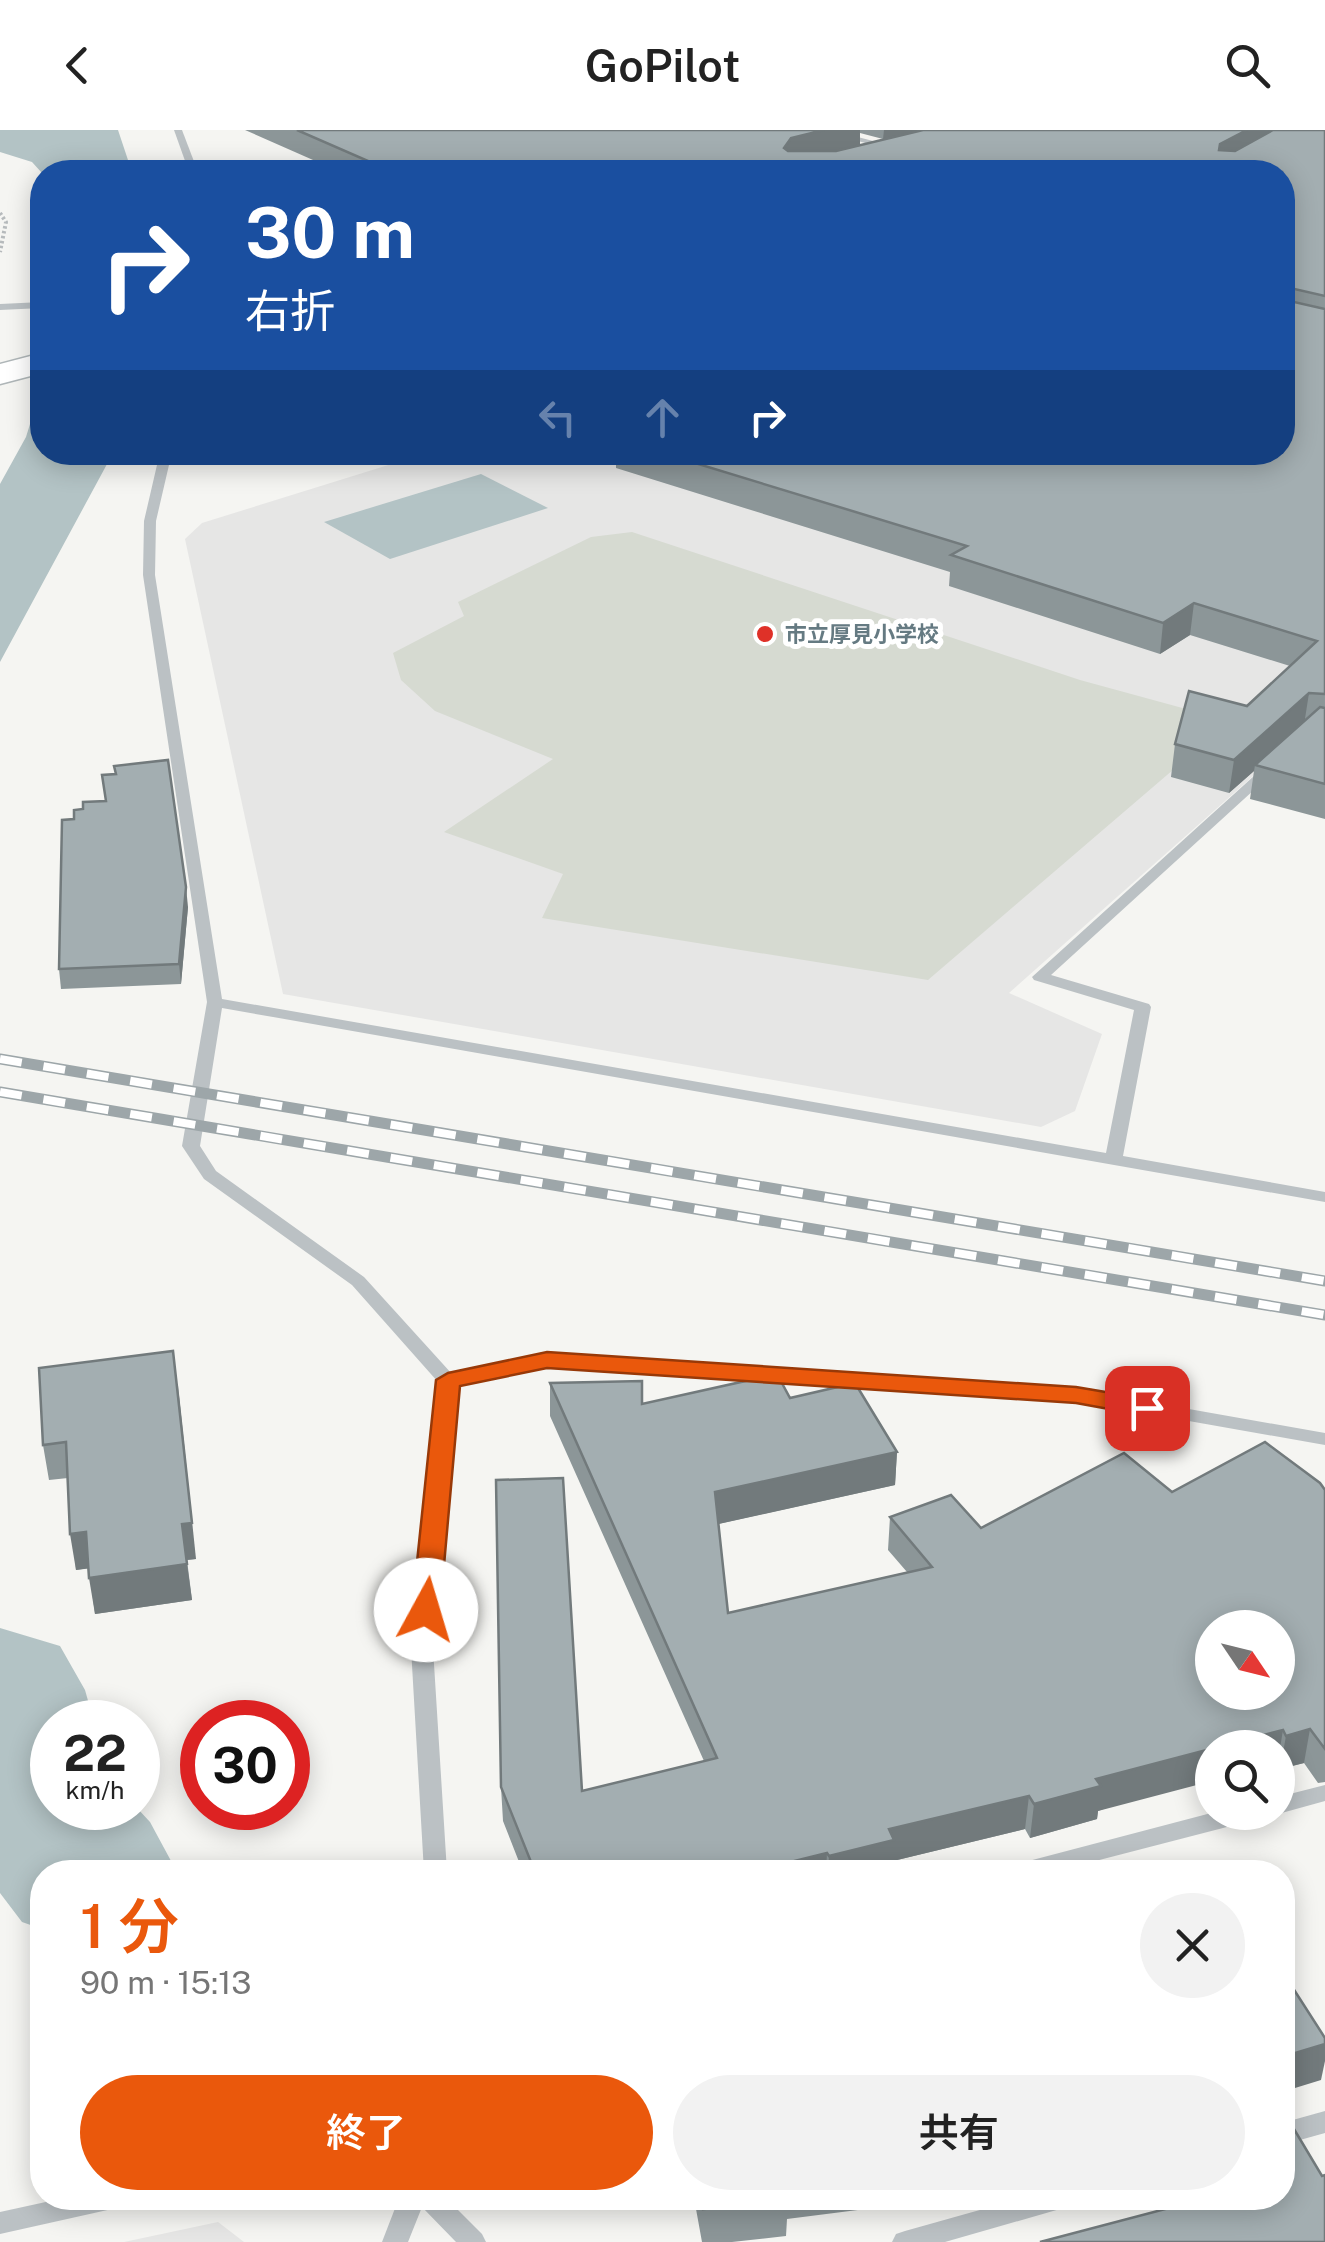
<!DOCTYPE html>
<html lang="ja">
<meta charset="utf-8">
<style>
:root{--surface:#fff;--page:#f2f2f2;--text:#222;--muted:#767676;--accent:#ea580c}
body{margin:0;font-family:"Public Sans","Noto Sans JP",sans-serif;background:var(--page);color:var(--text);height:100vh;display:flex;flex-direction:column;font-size:38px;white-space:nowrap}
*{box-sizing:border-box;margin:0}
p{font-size:32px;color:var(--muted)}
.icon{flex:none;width:55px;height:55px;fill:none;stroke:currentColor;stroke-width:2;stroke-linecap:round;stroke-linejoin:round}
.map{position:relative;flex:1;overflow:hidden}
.details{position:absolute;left:30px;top:1730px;width:1265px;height:350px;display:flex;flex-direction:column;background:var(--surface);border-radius:40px;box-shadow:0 5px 25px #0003}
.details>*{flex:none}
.guide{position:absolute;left:30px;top:30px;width:1265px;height:305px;border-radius:40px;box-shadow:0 5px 25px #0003;background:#1a4fa0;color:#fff;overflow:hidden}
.needle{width:65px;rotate:125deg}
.controls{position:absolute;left:1195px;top:1480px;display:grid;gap:20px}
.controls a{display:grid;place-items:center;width:100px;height:100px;border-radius:50%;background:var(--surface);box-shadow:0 5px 25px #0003;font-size:50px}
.speed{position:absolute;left:30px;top:1570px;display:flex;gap:20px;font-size:50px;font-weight:700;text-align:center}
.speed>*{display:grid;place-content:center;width:130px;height:130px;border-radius:50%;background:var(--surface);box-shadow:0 5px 25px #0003;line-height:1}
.speed small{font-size:25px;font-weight:400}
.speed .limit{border:15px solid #d22;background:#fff;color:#111}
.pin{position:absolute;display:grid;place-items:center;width:85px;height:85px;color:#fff;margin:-42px;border-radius:20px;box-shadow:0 5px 15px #0006}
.me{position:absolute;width:110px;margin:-55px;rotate:6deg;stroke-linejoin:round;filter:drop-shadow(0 0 8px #0008)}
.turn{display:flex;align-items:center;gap:35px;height:210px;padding:0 50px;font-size:45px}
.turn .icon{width:130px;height:130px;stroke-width:2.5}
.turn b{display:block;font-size:70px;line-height:85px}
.lanes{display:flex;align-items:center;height:95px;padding:0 50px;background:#0003;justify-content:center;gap:50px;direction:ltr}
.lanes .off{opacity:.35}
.round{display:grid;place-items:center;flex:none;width:105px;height:105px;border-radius:52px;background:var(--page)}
.head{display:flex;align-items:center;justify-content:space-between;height:170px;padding:0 50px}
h1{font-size:60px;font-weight:600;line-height:75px;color:var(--accent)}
.action{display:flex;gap:20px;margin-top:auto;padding:20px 50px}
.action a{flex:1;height:115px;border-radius:60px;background:var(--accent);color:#fff;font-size:40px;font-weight:600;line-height:115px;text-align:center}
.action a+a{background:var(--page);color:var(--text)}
header{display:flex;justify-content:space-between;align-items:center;height:130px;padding:0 50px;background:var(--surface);font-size:45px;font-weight:600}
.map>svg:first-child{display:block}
.built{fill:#e6e6e5}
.green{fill:#d6dad1}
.water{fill:#b3c3c5}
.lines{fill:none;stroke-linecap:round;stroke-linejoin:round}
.river{fill:#b3c3c5;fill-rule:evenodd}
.major-casing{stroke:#afb6b8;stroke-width:3}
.path{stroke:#b6babc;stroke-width:4;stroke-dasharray:2.5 2.5;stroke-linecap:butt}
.minor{fill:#bbc1c4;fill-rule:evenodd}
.major{fill:#fff;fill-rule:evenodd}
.rail-casing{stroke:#9da6a9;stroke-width:11}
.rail{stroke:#fff;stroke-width:8;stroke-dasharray:22;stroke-linecap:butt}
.wall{fill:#8c9698}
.shaded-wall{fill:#727a7c}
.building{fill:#a3aeb1;stroke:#727a7c;stroke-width:2.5;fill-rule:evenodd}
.route{fill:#ea580c;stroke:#983908;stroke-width:2.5}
.poi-dot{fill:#df3128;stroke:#fff;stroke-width:4}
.labels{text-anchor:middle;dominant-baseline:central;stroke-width:10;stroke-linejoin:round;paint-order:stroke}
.far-poi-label{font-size:22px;font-weight:bold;fill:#657a82;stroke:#fff;text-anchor:start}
</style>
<header><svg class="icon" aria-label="back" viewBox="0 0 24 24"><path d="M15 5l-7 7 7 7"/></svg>GoPilot<svg class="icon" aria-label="search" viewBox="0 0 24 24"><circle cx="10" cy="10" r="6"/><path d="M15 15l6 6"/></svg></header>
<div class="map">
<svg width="1325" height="2112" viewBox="0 0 1325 2112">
<rect width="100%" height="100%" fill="#f5f5f2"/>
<!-- built -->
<g class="built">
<path d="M1282,322L1305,600L1009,863L1102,904L1075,981L1041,997L283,864L185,409L202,393L427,323Z"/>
<path d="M218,2092L244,2112H124Z"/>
</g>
<!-- green -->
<path class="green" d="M632,402L1080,550L1230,591L928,850L542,788L563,744L444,702L553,629L435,581L401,550L393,523L464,486L458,472L591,407Z"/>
<!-- water -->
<g class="water">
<path d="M0,0H118L132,42L42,43L32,32L0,22Z"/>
<path d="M42,255V322L113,323L0,532V354L26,307Z"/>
<path d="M481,344L548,378L390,429L324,392Z"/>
</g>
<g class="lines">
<!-- river -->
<path class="river" d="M0,1498L60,1516L85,1560L94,1592H52V1678H137L150,1692L177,1742H42V1799L22,1792L0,1763Z"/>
<!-- major casing -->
<g class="major-casing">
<path id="major" d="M42,223V243L0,254V234Z"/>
</g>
<!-- path -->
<path class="path" d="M0,83L6,92L0,122"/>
<!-- minor -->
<g class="minor">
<path d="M174,0H182L198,42H189Z"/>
<path d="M816,0H831L896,17L892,20Z"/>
<path d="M42,172V178L0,180V174Z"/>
<path d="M160,322H172L156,391L155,445L222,869L1106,1023L1134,880L1034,850L1032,847L1265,636L1270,635L1277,639L1051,845L1149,874L1151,877L1123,1026L1325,1062V1072L222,878L200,1016L216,1041L364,1147L452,1244L547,1224L1076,1259L1325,1303V1315L1076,1271L547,1236L457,1255L433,1518L447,1742H424L411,1518L438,1252L352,1155L204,1049L182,1016L207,872L143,445L144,391Z"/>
<path d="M1325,1655V1671L1278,1684L1275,1682H1278V1667Z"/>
<path d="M1215,1682H1261L1258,1688L1250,1691L1053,1742H1009L1013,1736L1021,1733Z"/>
<path d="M1325,1981V2003L1282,2015V1993Z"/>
<path d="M64,2068H125L121,2076L112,2079L0,2104V2082Z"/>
<path d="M399,2068H446L482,2104L486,2112H456L422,2077L408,2112H382Z"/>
<path d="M1022,2068H1073L1069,2076L1060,2079L945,2112H892L896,2104L905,2101Z"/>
</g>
<!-- major -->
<use href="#major" class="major"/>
<!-- rail casing -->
<g class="rail-casing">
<g id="rail">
<path d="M0,929L1325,1151"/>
<path d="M0,962L1325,1185"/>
</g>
</g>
<!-- rail -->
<use href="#rail" class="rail"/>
</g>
<!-- wall -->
<g class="wall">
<path d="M245,0H921L883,9L860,3V15L1325,0V689L1250,669L1254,641L1229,663L1171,647L1175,614L1247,576L1290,536L1190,505L1160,524L949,456L950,442L616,338V322H1282L338,41Z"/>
<path d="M83,679L188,777L181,854L61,859L59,839L74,689Z"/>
<path d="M39,1238L196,1429L187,1430L192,1470L95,1484L89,1438L76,1440L68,1348L49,1350L43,1315Z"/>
<path d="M550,1253L642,1274L790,1268L897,1322L895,1355L718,1394L728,1483L907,1442L888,1420L890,1387L981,1398L1172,1362L1325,1360V1652L1318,1653L1304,1633L1280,1639L1278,1635V1618L1098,1681L1097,1689L1030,1708L1025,1699L893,1731L892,1742H523L503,1691L501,1657L582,1661L704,1631L550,1286Z"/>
<path d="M694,2068H952L787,2089L786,2106L732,2112H702Z"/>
</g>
<!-- shaded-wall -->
<g class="shaded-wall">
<path d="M824,0H860V15L790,32L784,18L791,8Z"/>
<path d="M884,0H921L883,9Z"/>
<path d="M1247,0H1288L1217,39L1220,14Z"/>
<path d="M1194,473L1190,505L1160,524L1163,493Z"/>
<path d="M1309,563L1304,595L1255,635L1254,641L1229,663L1234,630Z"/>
<path d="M186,757L188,777L181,854L179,834Z"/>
<path d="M178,1256L196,1429L186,1430L182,1394Z"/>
<path d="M897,1322L895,1355L714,1395L715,1362Z"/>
<path d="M86,1402L92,1438L76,1440L70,1404Z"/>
<path d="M187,1434L192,1470L95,1484L89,1448Z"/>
<path d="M1310,1599L1304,1633L1280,1639L1286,1606Z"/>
<path d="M1283,1600L1278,1630V1618H1217Z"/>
<path d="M1212,1619V1651L1098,1681L1097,1689L1030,1708L1034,1674L1096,1649Z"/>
<path d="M1029,1666L1025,1699L893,1731L892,1742H828L829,1726L889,1699Z"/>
<path d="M827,1723L826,1742H750Z"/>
<path d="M1325,1914V1931L1321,1950L1282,1962V1927Z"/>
</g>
<!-- building -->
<g class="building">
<path d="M297,0H824L791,8L784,18L788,21H836L923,0H1247L1220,14L1219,20L1235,21L1273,0H1325V166L1286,157L1282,159V42H332L375,34Z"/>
<path d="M1282,163L1285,170L1325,179V564L1309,563L1234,630L1175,614L1189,561L1247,576L1317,511L1194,473L1163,493L951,425L967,416L659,322H1282Z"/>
<path d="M1320,577L1325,578V654L1255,635Z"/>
<path d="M168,630L186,757L179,834L59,839L62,690L74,689V680L83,679V672L106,671L102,645L116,644L114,636Z"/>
<path d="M173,1221L192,1393L182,1394L187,1434L89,1448L86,1402L70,1404L66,1312L43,1315L39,1238Z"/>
<path d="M777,1244L790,1268L855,1253L897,1322L715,1362L728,1483L932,1437L890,1387L951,1365L981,1398L1124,1323L1172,1362L1265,1312L1320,1353L1325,1360V1619L1310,1599L1286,1606L1283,1600L1096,1649L1101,1656L1034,1674L1029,1666L889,1699L894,1710L829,1726L827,1723L750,1742H535L501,1657L496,1350L563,1348L582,1661L717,1628L550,1253L642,1251V1274ZM1212,1498H1278V1562H1212Z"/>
<path d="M1282,1841L1325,1908V1914L1282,1927Z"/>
<path d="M1282,1979L1322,2046L1325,2045V2112H1040L1207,2068H1282Z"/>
<path d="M701,2068H787L788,2069L703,2079Z"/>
</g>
<!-- route -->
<path class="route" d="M547,1222L1076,1257L1147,1269L1160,1278L1147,1286L1076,1273L547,1238L460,1256L440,1480L436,1487H416L412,1480L436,1250L448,1243Z"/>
<!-- markers -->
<circle class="poi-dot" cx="765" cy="504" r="10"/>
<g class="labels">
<!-- far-poi labels -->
<g class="far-poi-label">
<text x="785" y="504">市立厚見小学校</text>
</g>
</g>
</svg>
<div class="controls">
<a><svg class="needle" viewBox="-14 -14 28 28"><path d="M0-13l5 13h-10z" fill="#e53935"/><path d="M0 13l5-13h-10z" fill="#767676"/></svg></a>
<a><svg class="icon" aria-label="search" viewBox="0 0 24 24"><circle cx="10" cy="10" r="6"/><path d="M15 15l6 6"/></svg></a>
</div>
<div class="speed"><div>22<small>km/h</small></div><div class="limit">30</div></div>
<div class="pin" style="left:1147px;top:1278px;background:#d93025"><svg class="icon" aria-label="arrive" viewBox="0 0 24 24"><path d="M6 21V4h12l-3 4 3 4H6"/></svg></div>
<svg class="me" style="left:426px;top:1480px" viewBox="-20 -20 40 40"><circle r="19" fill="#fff"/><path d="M0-13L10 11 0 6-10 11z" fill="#ea580c"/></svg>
<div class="guide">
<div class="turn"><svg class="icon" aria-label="right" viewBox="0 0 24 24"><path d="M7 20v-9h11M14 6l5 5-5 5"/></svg><div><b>30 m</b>右折</div></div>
<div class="lanes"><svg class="icon off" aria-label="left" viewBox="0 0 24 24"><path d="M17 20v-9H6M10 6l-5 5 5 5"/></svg><svg class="icon off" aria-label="ahead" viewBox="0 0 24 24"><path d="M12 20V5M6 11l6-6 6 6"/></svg><svg class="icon" aria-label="right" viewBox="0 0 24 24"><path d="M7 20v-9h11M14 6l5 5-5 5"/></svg></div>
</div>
<section class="details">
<div class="head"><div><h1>1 分</h1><p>90 m · 15:13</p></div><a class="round"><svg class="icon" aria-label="close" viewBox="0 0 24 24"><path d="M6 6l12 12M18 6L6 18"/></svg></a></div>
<div class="action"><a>終了</a><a>共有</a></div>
</section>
</div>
